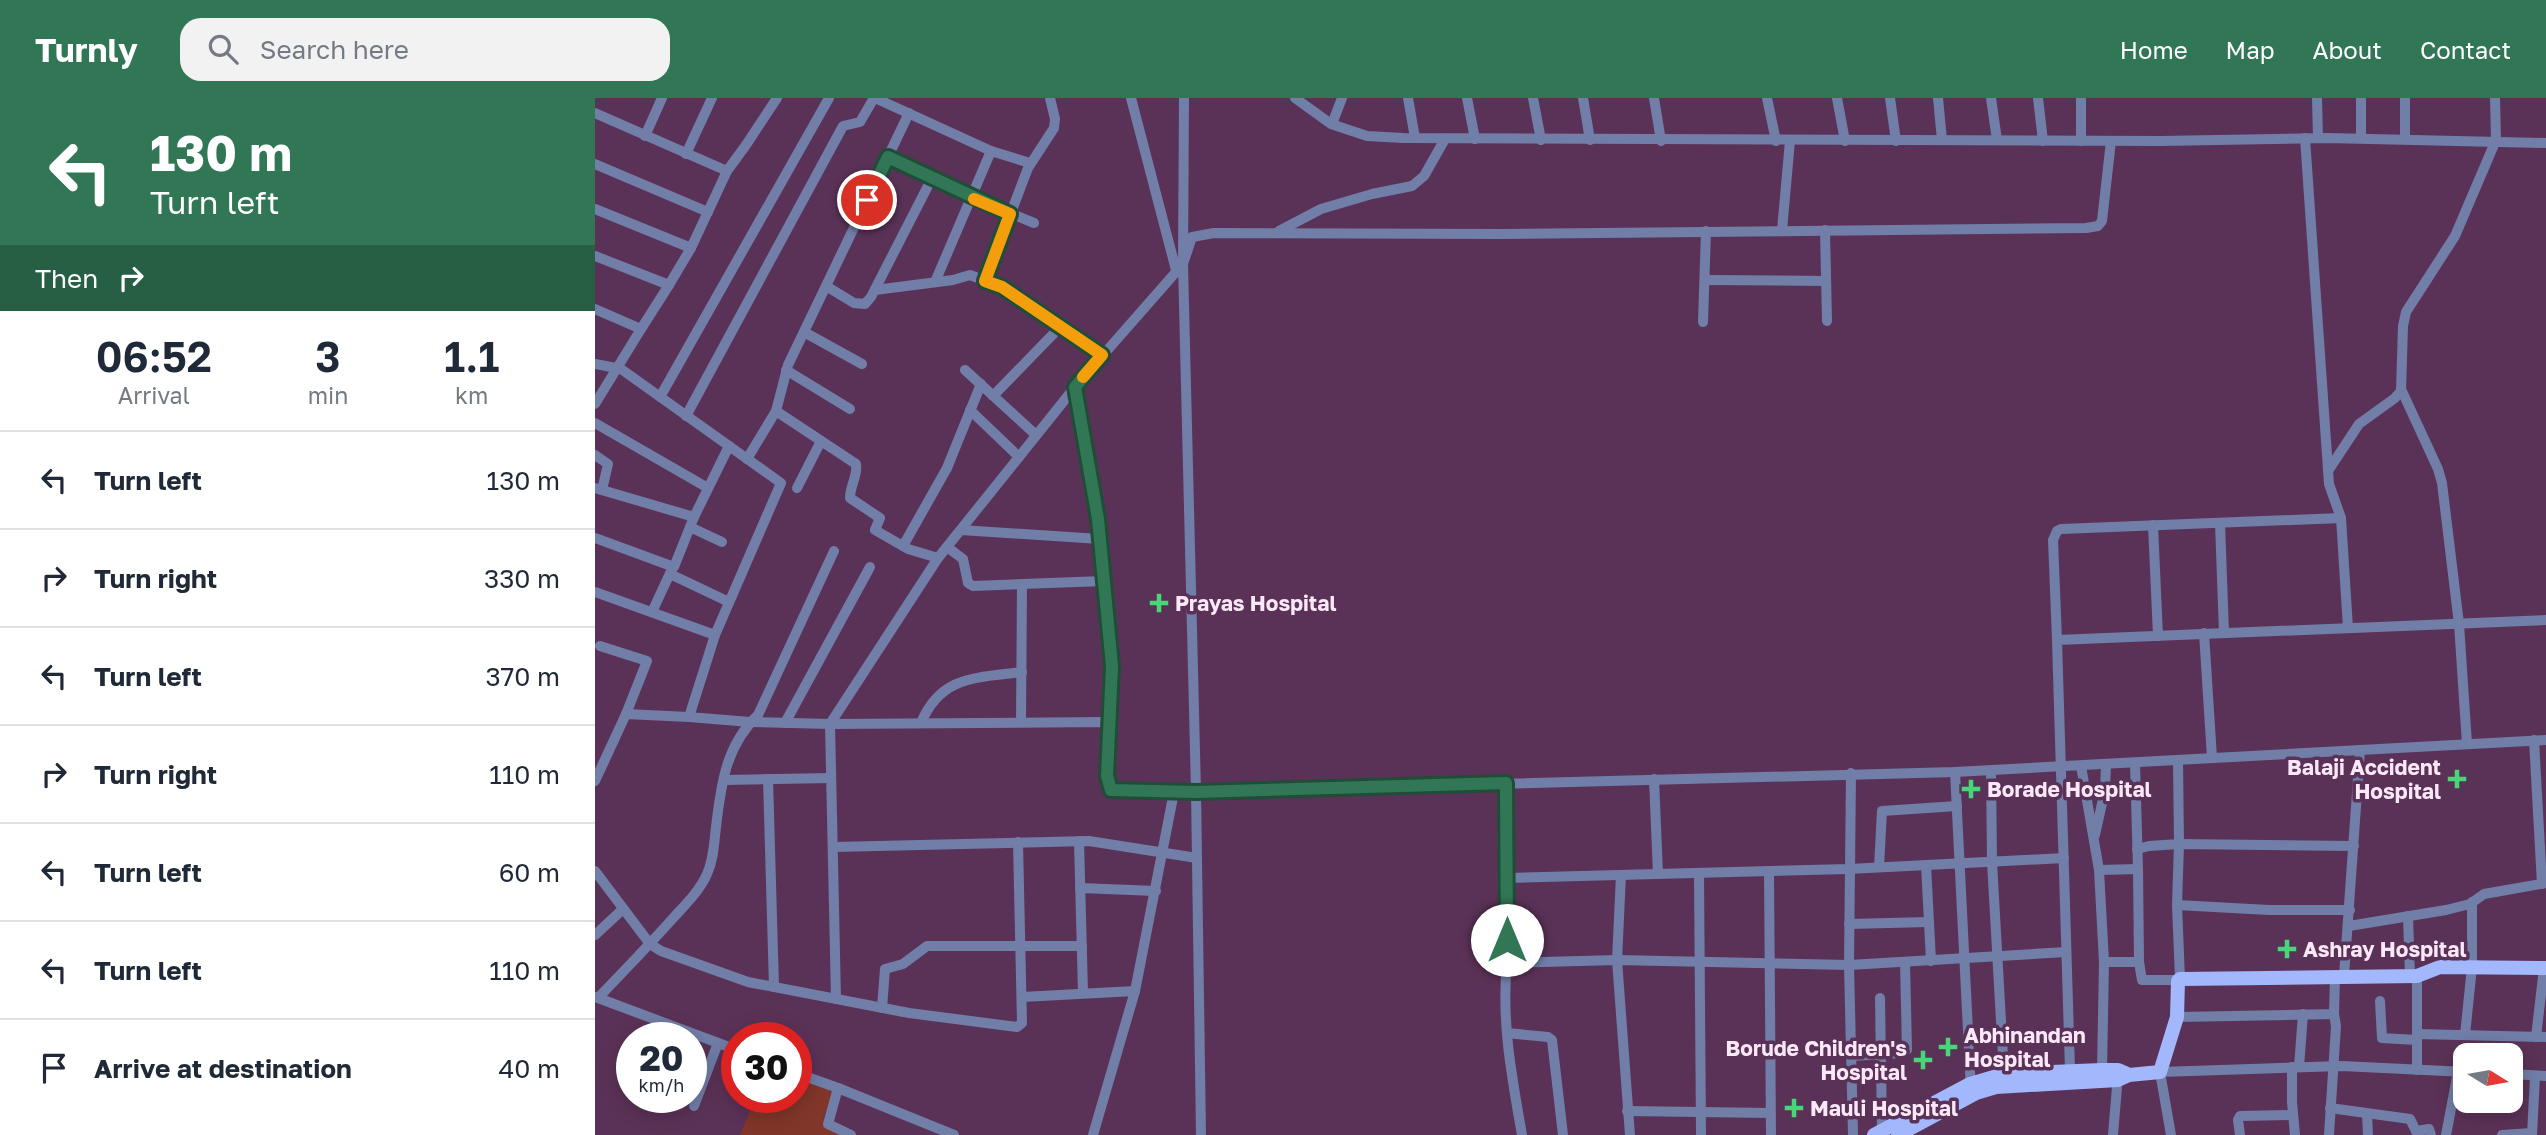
<!DOCTYPE html>
<style>
:root{--surface:#fff;--page:#f2f2f3;--text:#1f2937;--muted:#747a83;--line:#e0e1e3;--accent:#317755}
body{margin:0;font-family:"Golos Text",sans-serif;background:var(--page);color:var(--text);height:100vh;display:flex;flex-direction:column;font-size:26px;white-space:nowrap}
*{box-sizing:border-box;margin:0}
p{font-size:23px;color:var(--muted)}
.icon{flex:none;width:38px;height:38px;fill:none;stroke:currentColor;stroke-width:2;stroke-linecap:round;stroke-linejoin:round}
.map{position:relative;flex:1;overflow:hidden}
.drawer{display:flex;flex-direction:column;background:var(--surface);width:595px}
.drawer>*{flex:none}
.top-card{background:#317755;color:#fff;overflow:hidden}
.needle{width:46px;rotate:101deg}
.tools{position:absolute;left:1858px;top:945px;display:grid;gap:14px}
.tools a{display:grid;place-items:center;width:70px;height:70px;border-radius:14px;background:var(--surface);box-shadow:0 4px 18px #0003;font-size:35px}
.speed{position:absolute;left:21px;top:924px;display:flex;gap:14px;font-size:35px;font-weight:700;text-align:center}
.speed>*{display:grid;place-content:center;width:91px;height:91px;border-radius:50%;background:var(--surface);box-shadow:0 4px 18px #0003;line-height:1}
.speed small{font-size:18px;font-weight:400}
.speed .limit{border:10px solid #d22;background:#fff;color:#111}
.pin{position:absolute;display:grid;place-items:center;width:60px;height:60px;color:#fff;margin:-30px;border:4px solid #fff;border-radius:50%;box-shadow:0 2px 7px #0007}
.me{position:absolute;width:77px;margin:-38px;rotate:0deg;stroke-linejoin:round;filter:drop-shadow(0 0 5px #0008)}
.turn{display:flex;align-items:center;gap:24px;height:147px;padding:0 35px;font-size:32px}
.turn .icon{width:91px;height:91px;stroke-width:2.5}
.turn b{display:block;font-size:49px;line-height:60px}
.then{display:flex;align-items:center;height:66px;padding:0 35px;background:#0003;gap:14px;font-size:26px}
.eta{display:flex;justify-content:space-evenly;align-items:center;height:119px;text-align:center}
.eta b{font-size:42px;font-weight:600;line-height:49px}
ul{padding:0;list-style:none}
li{display:flex;align-items:center;gap:21px;height:98px;padding:0 35px;border-top:2px solid var(--line)}
li div{flex:1}
li b{display:block;font-size:26px}
li em{font-style:normal}
header{display:flex;align-items:center;gap:42px;box-sizing:border-box;height:98px;padding:0 35px;background:var(--accent);color:#fff}
header strong{font-size:33px}
nav{display:flex;gap:38px;margin-inline-start:auto;font-size:24px}
.search{width:490px;height:63px;background:var(--page);display:flex;align-items:center;gap:18px;box-sizing:border-box;padding:0 24px;border-radius:21px;color:var(--muted);font-size:26px}
main{display:flex;flex:1;min-height:0}
.map>svg:first-child{display:block}
.green{fill:#81362a}
.lines{fill:none;stroke-linecap:round;stroke-linejoin:round}
.minor{stroke:#717ea8;stroke-width:10}
.major{stroke:#a3b7fc;stroke-width:14}
.route-casing{stroke:#204d37;stroke-width:18}
.route{stroke:#317755;stroke-width:12}
.slow{stroke:#f59e0b;stroke-width:12}
.poi-dot{fill:#47d779;stroke:#5b3257;stroke-width:2.5}
.labels{text-anchor:middle;dominant-baseline:central;stroke-width:7;stroke-linejoin:round;paint-order:stroke}
.poi-label{font-size:21px;font-weight:bold;fill:#fde8f9;stroke:#5b3257;text-anchor:start}
</style>
<header>
<strong>Turnly</strong>
<div class="search"><svg class="icon" aria-label="search" viewBox="0 0 24 24"><circle cx="10" cy="10" r="6"/><path d="M15 15l6 6"/></svg>Search here</div>
<nav><a>Home</a><a>Map</a><a>About</a><a>Contact</a></nav>
</header>
<main>
<section class="drawer">
<div class="top-card">
<div class="turn"><svg class="icon" aria-label="left" viewBox="0 0 24 24"><path d="M17 20v-9H6M10 6l-5 5 5 5"/></svg><div><b>130 m</b>Turn left</div></div>
<div class="then">Then<svg class="icon" aria-label="right" viewBox="0 0 24 24"><path d="M7 20v-9h11M14 6l5 5-5 5"/></svg></div>
</div>
<div class="eta">
<div><b>06:52</b><p>Arrival</p></div>
<div><b>3</b><p>min</p></div>
<div><b>1.1</b><p>km</p></div>
</div>
<ul>
<li><svg class="icon" aria-label="left" viewBox="0 0 24 24"><path d="M17 20v-9H6M10 6l-5 5 5 5"/></svg><div><b>Turn left</b></div><em>130 m</em></li>
<li><svg class="icon" aria-label="right" viewBox="0 0 24 24"><path d="M7 20v-9h11M14 6l5 5-5 5"/></svg><div><b>Turn right</b></div><em>330 m</em></li>
<li><svg class="icon" aria-label="left" viewBox="0 0 24 24"><path d="M17 20v-9H6M10 6l-5 5 5 5"/></svg><div><b>Turn left</b></div><em>370 m</em></li>
<li><svg class="icon" aria-label="right" viewBox="0 0 24 24"><path d="M7 20v-9h11M14 6l5 5-5 5"/></svg><div><b>Turn right</b></div><em>110 m</em></li>
<li><svg class="icon" aria-label="left" viewBox="0 0 24 24"><path d="M17 20v-9H6M10 6l-5 5 5 5"/></svg><div><b>Turn left</b></div><em>60 m</em></li>
<li><svg class="icon" aria-label="left" viewBox="0 0 24 24"><path d="M17 20v-9H6M10 6l-5 5 5 5"/></svg><div><b>Turn left</b></div><em>110 m</em></li>
<li><svg class="icon" aria-label="arrive" viewBox="0 0 24 24"><path d="M6 21V4h12l-3 4 3 4H6"/></svg><div><b>Arrive at destination</b></div><em>40 m</em></li>
</ul>
</section>
<div class="map">
<svg width="1951" height="1037" viewBox="0 0 1951 1037">
<rect width="100%" height="100%" fill="#5b3257"/>
<!-- green -->
<path class="green" d="M201,976L240,989L228,1021L237,1031L249,1037H145L161,999H201Z"/>
<g class="lines">
<!-- minor -->
<g class="minor">
<path d="M280,0L396,53L340,184"/>
<path d="M536,0L581,172"/>
<path d="M700,0L736,26L772,38L808,40L1565,43L1732,40L1951,45"/>
<path d="M813,0L820,40"/>
<path d="M872,0L880,41"/>
<path d="M938,0L946,42"/>
<path d="M988,0L995,42"/>
<path d="M1059,0L1066,43"/>
<path d="M1172,0L1181,43"/>
<path d="M1242,0L1250,43"/>
<path d="M1295,0L1301,43"/>
<path d="M1343,0L1347,42"/>
<path d="M1396,0L1402,42"/>
<path d="M1443,0L1448,43"/>
<path d="M1722,0L1723,40"/>
<path d="M1766,0V40"/>
<path d="M0,15L132,73L96,150L0,111"/>
<path d="M314,15L193,267L181,313L261,366C263,378 255,387 255,400L285,420L280,432L313,451L343,460"/>
<path d="M737,26L747,0"/>
<path d="M50,38L67,0"/>
<path d="M1710,40L1734,386L1746,420L1753,530"/>
<path d="M1810,41V0"/>
<path d="M1486,43V0"/>
<path d="M396,53L435,65"/>
<path d="M91,56L117,0"/>
<path d="M293,59L337,80"/>
<path d="M0,66L113,114"/>
<path d="M132,73L151,47L182,0"/>
<path d="M375,99L439,125"/>
<path d="M1187,132L1195,43"/>
<path d="M1230,132L1232,223"/>
<path d="M684,133L726,111L777,96L817,88L829,78L850,41"/>
<path d="M0,158L74,187L46,231L0,211"/>
<path d="M1110,182L1231,183"/>
<path d="M390,183L433,70L459,30L460,21L455,0"/>
<path d="M74,187L96,150"/>
<path d="M231,188L259,205L270,206L276,199L337,80L376,96"/>
<path d="M280,192L358,182L375,177L407,189L507,257"/>
<path d="M1108,224L1111,133"/>
<path d="M209,234L267,266"/>
<path d="M0,266L26,271L186,385L120,537L94,619L155,624L235,626L343,460L480,289L588,166L597,139L619,135L908,136L1491,130L1503,128L1507,123L1516,43"/>
<path d="M191,272L255,311"/>
<path d="M370,272L441,337"/>
<path d="M480,289L503,421L517,568L514,624"/>
<path d="M1806,291L1843,371L1847,385L1864,526L1872,646"/>
<path d="M398,298L465,229"/>
<path d="M65,299L234,0"/>
<path d="M0,306L46,231"/>
<path d="M375,312L424,359"/>
<path d="M91,318L248,28L265,24L279,0"/>
<path d="M0,325L113,390"/>
<path d="M0,357L13,366L7,392"/>
<path d="M152,361L181,313"/>
<path d="M1733,373L1764,326L1800,300L1806,293L1808,228L1811,214L1860,138L1901,42L1900,0"/>
<path d="M0,390L99,419L134,348"/>
<path d="M202,390L226,343"/>
<path d="M1625,425L1629,535"/>
<path d="M1558,427L1563,538"/>
<path d="M95,429L127,444"/>
<path d="M366,432L505,441"/>
<path d="M0,440L79,469L99,419"/>
<path d="M308,448L352,370L386,286"/>
<path d="M352,449L368,461L373,485L378,488L509,483"/>
<path d="M75,476L134,504"/>
<path d="M0,494L120,537"/>
<path d="M57,514L77,471"/>
<path d="M1609,535L1617,660"/>
<path d="M1462,542L1458,442L1462,433L1466,431L1746,420"/>
<path d="M5,548L52,563L31,616"/>
<path d="M426,624L427,486"/>
<path d="M190,625L275,469"/>
<path d="M326,625C346,577 382,580 427,574"/>
<path d="M1939,642L1947,786"/>
<path d="M1540,665L1543,771"/>
<path d="M1486,668L1504,772L1509,864L1507,972"/>
<path d="M1396,672L1397,764L1409,976"/>
<path d="M1360,674L1376,993"/>
<path d="M1256,675L1254,867L1258,1037"/>
<path d="M173,681L179,889"/>
<path d="M1059,681L1063,776"/>
<path d="M130,682L236,680"/>
<path d="M0,683L31,616L94,619"/>
<path d="M911,685L912,865L1022,862L1254,867L1471,854"/>
<path d="M1500,737L1510,692L1511,667"/>
<path d="M484,743L488,895"/>
<path d="M238,749L494,743L602,760"/>
<path d="M1542,751L1554,748L1584,746L1583,662"/>
<path d="M1331,767L1336,863"/>
<path d="M1284,769L1287,713L1362,708"/>
<path d="M1504,772L1543,771L1544,864"/>
<path d="M0,773L55,846L66,853L153,884L314,915L422,929L427,925L423,744"/>
<path d="M1174,773L1176,1037"/>
<path d="M1104,775L1106,1037"/>
<path d="M1026,777L1022,862L1035,1037"/>
<path d="M912,780L1254,771L1469,760"/>
<path d="M485,790L561,793"/>
<path d="M1582,807L1674,812H1755"/>
<path d="M1813,818L1815,878"/>
<path d="M1254,826L1334,824"/>
<path d="M1754,828L1851,812L1875,806L1889,796L1951,785"/>
<path d="M0,837L28,811"/>
<path d="M1509,864H1544L1547,882H1583"/>
<path d="M912,865C906,923 917,980 927,1037"/>
<path d="M1749,878L1765,652"/>
<path d="M1822,878V972"/>
<path d="M1585,881L1582,807L1584,746L1759,748"/>
<path d="M0,899L3,900C29,873 55,846 80,818C92,805 105,792 112,776C119,761 119,744 121,729C126,686 131,647 163,617L239,453"/>
<path d="M427,899L540,893"/>
<path d="M3,900L142,952"/>
<path d="M1285,900L1287,1032"/>
<path d="M241,901L235,626L514,624L511,678L516,692L601,694L588,166L589,0"/>
<path d="M1785,903L1787,940L1822,942"/>
<path d="M287,910L290,871L308,866L332,848H487"/>
<path d="M1582,919L1739,916L1740,878"/>
<path d="M912,935L953,939L957,942L968,1037"/>
<path d="M1822,936L1951,939"/>
<path d="M1870,937L1877,869V804"/>
<path d="M1941,939L1949,870"/>
<path d="M1257,958L1308,955L1312,952L1310,864"/>
<path d="M1697,969V1004L1700,1037"/>
<path d="M1704,969L1708,916"/>
<path d="M1475,972L1462,542L1951,522"/>
<path d="M201,975L243,990L233,1026L256,1037"/>
<path d="M1916,976L1951,978"/>
<path d="M243,990L359,1037"/>
<path d="M99,1008L123,945"/>
<path d="M1735,1010L1815,1021L1821,1033L1834,1031L1836,1037"/>
<path d="M1032,1013L1175,1015"/>
<path d="M1772,1016L1773,1037"/>
<path d="M498,1037L540,893L579,694"/>
<path d="M606,1037L601,694L1360,674L1951,642"/>
<path d="M1518,1037L1523,977"/>
<path d="M1576,1037L1565,974L1747,968L1871,974"/>
<path d="M1645,1037L1643,1022L1645,1018L1698,1017"/>
<path d="M1734,1037L1741,928L1739,916"/>
<path d="M1851,1037L1863,974"/>
<path d="M1907,1037L1937,1035"/>
<path d="M1937,1037L1940,978"/>
</g>
<!-- major -->
<g class="major">
<path d="M1279,1037L1375,986L1409,976L1507,972H1523L1532,976"/>
<path d="M1303,1037L1381,995L1401,989L1523,982L1534,977L1565,974L1582,919L1583,883L1585,881L1822,878L1845,869L1951,870"/>
</g>
</g>
<g class="lines">
<!-- route casing -->
<g class="route-casing">
<path id="route" d="M272,102L293,59L415,116L390,183L407,189L507,257L480,289L503,421L517,568L512,678L516,692L601,694L911,685L912,842"/>
</g>
<!-- route -->
<use href="#route" class="route"/>
<!-- slow -->
<path class="slow" d="M379,101L415,116L390,183L407,189L507,257L488,279"/>
</g>
<!-- markers -->
<g class="poi-dot">
<path d="M560.5 494.5h7v7h7v7h-7v7h-7v-7h-7v-7h7z"/>
<path d="M1858.5 670.5h7v7h7v7h-7v7h-7v-7h-7v-7h7z"/>
<path d="M1372.5 680.5h7v7h7v7h-7v7h-7v-7h-7v-7h7z"/>
<path d="M1688.5 840.5h7v7h7v7h-7v7h-7v-7h-7v-7h7z"/>
<path d="M1349.5 938.5h7v7h7v7h-7v7h-7v-7h-7v-7h7z"/>
<path d="M1324.5 951.5h7v7h7v7h-7v7h-7v-7h-7v-7h7z"/>
<path d="M1195.5 999.5h7v7h7v7h-7v7h-7v-7h-7v-7h7z"/>
</g>
<g class="labels">
<!-- poi labels -->
<g class="poi-label">
<text x="580" y="505">Prayas Hospital</text>
<text x="1846" y="669" text-anchor="end">Balaji Accident<tspan x="1846" dy="24">Hospital</tspan></text>
<text x="1392" y="691">Borade Hospital</text>
<text x="1708" y="851">Ashray Hospital</text>
<text x="1369" y="937">Abhinandan<tspan x="1369" dy="24">Hospital</tspan></text>
<text x="1312" y="950" text-anchor="end">Borude Children's<tspan x="1312" dy="24">Hospital</tspan></text>
<text x="1215" y="1010">Mauli Hospital</text>
</g>
</g>
</svg>
<div class="tools">
<a><svg class="needle" viewBox="-14 -14 28 28"><path d="M0-13l5 13h-10z" fill="#e53935"/><path d="M0 13l5-13h-10z" fill="#747a83"/></svg></a>
</div>
<div class="speed"><div>20<small>km/h</small></div><div class="limit">30</div></div>
<div class="pin" style="left:272px;top:102px;background:#d93025"><svg class="icon" aria-label="arrive" viewBox="0 0 24 24"><path d="M6 21V4h12l-3 4 3 4H6"/></svg></div>
<svg class="me" style="left:912px;top:842px" viewBox="-20 -20 40 40"><circle r="19" fill="#fff"/><path d="M0-13L10 11 0 6-10 11z" fill="#317755"/></svg>
</div>
</main>
